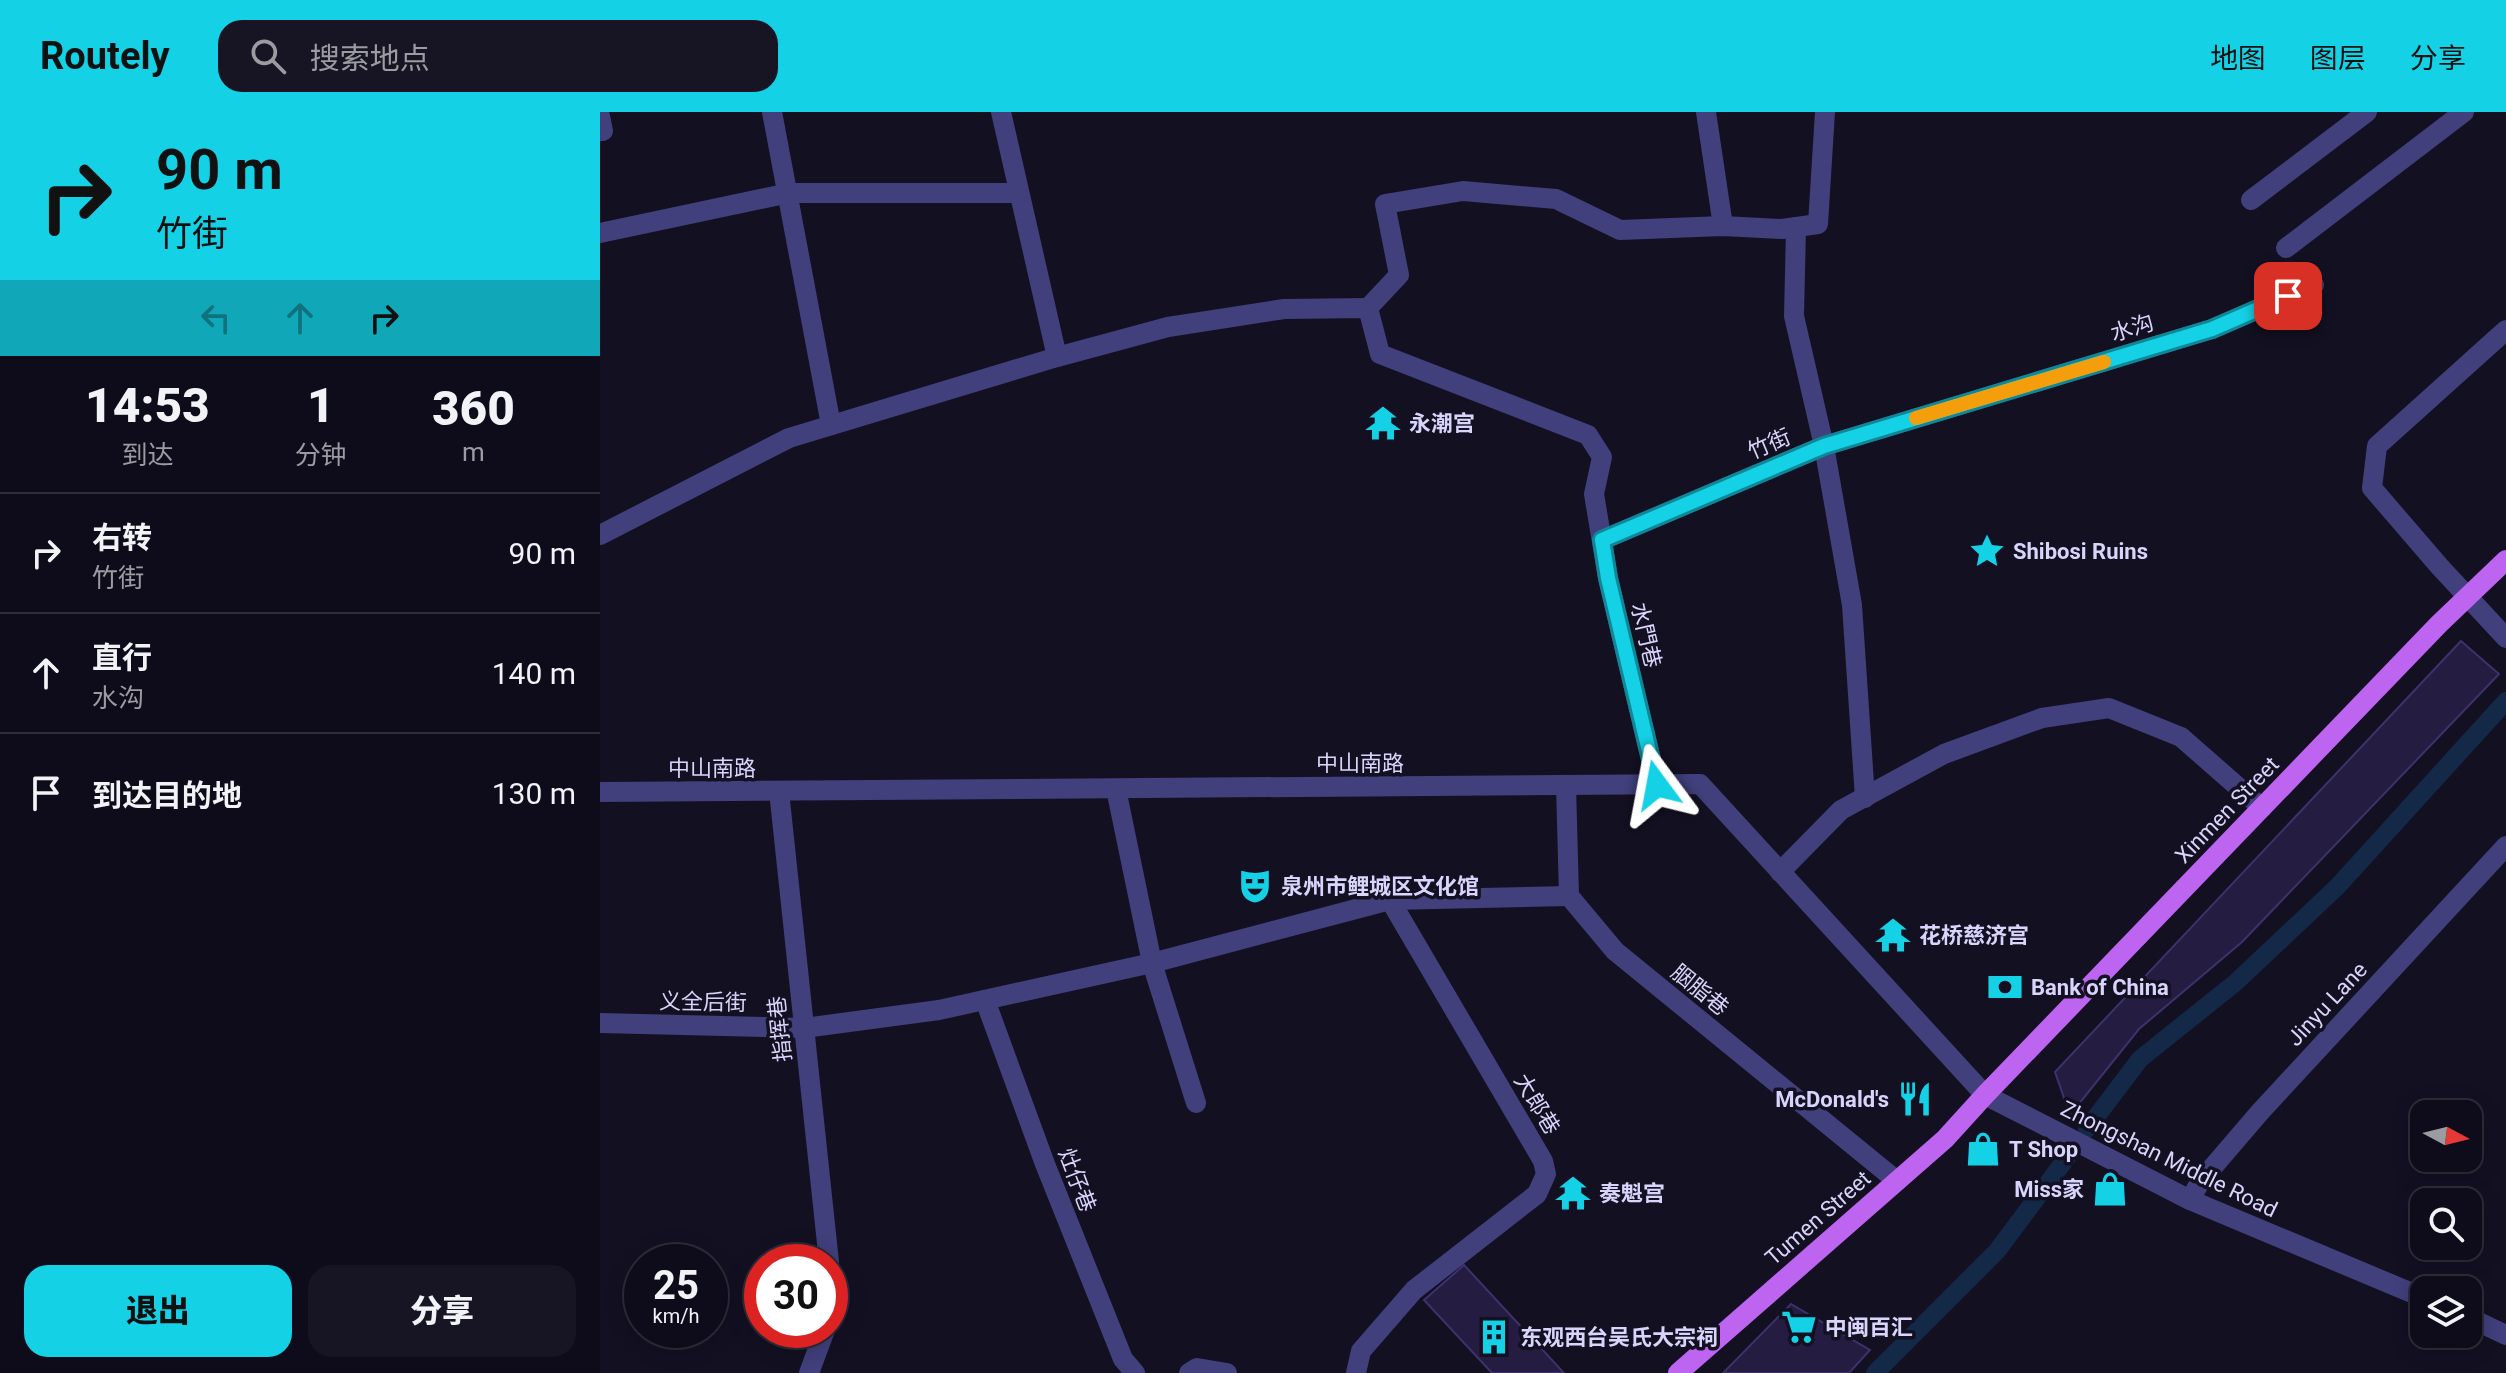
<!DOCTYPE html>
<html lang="zh">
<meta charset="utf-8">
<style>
:root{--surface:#0e0c1a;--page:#171523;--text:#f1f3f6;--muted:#9b9ba2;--line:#2e2c39;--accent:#15d1e6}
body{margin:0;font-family:Roboto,"Noto Sans SC",sans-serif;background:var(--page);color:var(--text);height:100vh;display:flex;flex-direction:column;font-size:30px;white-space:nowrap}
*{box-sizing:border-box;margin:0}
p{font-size:26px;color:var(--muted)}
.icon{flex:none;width:44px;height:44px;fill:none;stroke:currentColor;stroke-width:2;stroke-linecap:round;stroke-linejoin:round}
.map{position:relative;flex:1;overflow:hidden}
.drawer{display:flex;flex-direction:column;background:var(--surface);width:600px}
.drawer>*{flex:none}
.banner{background:#15d1e6;color:#111;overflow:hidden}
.needle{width:52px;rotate:97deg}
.tools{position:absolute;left:1810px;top:988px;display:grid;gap:16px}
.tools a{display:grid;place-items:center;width:72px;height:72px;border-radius:16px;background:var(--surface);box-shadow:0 4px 20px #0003,0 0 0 2px var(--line);font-size:40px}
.speed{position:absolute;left:24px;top:1132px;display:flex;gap:16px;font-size:40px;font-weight:700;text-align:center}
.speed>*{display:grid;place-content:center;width:104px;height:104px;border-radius:50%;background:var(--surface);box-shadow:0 4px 20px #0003,0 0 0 2px var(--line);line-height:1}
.speed small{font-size:20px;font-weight:400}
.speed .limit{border:12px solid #d22;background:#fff;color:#111}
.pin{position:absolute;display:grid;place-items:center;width:68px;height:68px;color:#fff;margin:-34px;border-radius:16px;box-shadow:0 4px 12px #0006}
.me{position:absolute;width:88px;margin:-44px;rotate:347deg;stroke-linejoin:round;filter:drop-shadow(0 0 6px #0008)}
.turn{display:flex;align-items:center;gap:28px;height:168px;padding:0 24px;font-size:36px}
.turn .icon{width:104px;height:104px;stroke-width:2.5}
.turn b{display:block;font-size:56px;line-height:68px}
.lanes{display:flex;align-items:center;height:76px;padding:0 24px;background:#0003;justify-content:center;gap:40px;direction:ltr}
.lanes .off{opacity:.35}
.eta{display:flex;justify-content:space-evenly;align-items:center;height:136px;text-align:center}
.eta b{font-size:48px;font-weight:800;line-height:56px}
.action{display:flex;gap:16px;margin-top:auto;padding:16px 24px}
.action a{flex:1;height:92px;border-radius:24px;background:var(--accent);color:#111;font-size:32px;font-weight:800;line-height:92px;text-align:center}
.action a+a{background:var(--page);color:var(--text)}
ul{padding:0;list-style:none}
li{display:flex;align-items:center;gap:24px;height:120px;padding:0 24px;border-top:2px solid var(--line)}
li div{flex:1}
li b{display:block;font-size:30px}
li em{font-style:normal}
header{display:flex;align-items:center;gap:48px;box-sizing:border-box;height:112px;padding:0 40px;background:var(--accent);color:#111}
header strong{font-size:38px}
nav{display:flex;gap:44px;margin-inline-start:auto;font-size:28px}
.search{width:560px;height:72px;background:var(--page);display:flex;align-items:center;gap:20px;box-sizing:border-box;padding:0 28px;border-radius:24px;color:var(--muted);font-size:30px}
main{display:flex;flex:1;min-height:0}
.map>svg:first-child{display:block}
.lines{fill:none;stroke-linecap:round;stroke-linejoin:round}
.canal{stroke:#142847;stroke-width:18}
.building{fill:#251d41;stroke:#3d326b;stroke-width:2}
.minor{stroke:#413f7c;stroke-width:20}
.major{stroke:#bd65f1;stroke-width:20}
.route-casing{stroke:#0e8896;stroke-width:20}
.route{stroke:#15d1e6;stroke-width:14}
.slow{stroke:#f59e0b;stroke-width:14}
.labels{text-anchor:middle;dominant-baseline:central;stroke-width:7;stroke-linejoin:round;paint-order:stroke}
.street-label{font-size:22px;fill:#d9d4fb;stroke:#131022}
.poi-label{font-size:22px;font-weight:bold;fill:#d9d4fb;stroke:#131022;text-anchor:start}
</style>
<header>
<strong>Routely</strong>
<div class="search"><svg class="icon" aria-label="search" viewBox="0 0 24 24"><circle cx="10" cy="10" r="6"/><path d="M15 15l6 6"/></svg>搜索地点</div>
<nav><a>地图</a><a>图层</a><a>分享</a></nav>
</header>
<main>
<section class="drawer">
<div class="banner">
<div class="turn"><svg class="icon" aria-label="right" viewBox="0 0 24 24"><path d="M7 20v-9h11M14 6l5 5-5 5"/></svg><div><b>90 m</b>竹街</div></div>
<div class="lanes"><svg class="icon off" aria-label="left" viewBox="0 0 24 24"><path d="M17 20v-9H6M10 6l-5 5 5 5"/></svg><svg class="icon off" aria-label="ahead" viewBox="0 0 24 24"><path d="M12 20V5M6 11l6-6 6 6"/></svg><svg class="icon" aria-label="right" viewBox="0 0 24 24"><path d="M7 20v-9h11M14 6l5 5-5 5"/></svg></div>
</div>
<div class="eta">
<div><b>14:53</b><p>到达</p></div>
<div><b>1</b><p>分钟</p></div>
<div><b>360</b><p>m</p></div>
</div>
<ul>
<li><svg class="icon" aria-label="right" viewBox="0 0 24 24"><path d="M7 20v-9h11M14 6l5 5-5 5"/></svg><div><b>右转</b><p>竹街</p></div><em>90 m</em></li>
<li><svg class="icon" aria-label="ahead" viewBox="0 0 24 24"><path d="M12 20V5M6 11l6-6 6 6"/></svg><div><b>直行</b><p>水沟</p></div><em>140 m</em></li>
<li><svg class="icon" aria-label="arrive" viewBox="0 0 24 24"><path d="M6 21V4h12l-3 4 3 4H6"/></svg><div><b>到达目的地</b></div><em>130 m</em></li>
</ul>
<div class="action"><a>退出</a><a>分享</a></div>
</section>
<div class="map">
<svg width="1906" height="1261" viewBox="0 0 1906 1261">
<rect width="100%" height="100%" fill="#131022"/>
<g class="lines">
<!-- canal -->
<g class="canal">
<path d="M1487,1017L1540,947L1635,871L1737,775L1906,589"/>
<path d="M1275,1261L1397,1139L1468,1044"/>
</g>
</g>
<!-- building -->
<g class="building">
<path d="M1861,529L1899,562L1642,830L1539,917L1470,1003L1455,960Z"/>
<path d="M864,1153L964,1261H892L824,1188Z"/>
<path d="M1191,1192L1270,1238L1249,1261H1123Z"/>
</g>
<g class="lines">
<!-- minor -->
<g class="minor">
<path d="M172,0L231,313"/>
<path d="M401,0L457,245"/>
<path d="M1106,0L1123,114"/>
<path d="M0,4L3,19H0"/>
<path d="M1651,88L1767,0"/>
<path d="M1196,115L1194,204L1224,334L1252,493L1265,686"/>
<path d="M0,121L189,81H418"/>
<path d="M1686,136L1864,0"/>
<path d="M768,196L799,163L785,92L863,79L956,87L1020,118L1123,114L1182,117L1218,112L1225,0"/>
<path d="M1906,218L1777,334L1772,376L1840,455L1906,526"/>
<path d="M0,423L189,326L457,245L568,215L684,197L768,196L780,242L988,323L1002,345L994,382L1008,466L1057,673"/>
<path d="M1002,428L1224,334L1612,217L1714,173"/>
<path d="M966,673L969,784L1015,839L1297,1069"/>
<path d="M516,677L552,851L596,991"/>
<path d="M179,679L229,1150"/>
<path d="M0,680L1100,672L1385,983L1590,1088L1824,1186"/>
<path d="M1180,760L1241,698L1344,642L1442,606L1509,596L1581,625L1662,696"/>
<path d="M385,888L445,1052L523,1247L535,1261"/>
<path d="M0,911L204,916L339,898L552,851L790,788L969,784"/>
<path d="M1590,1088L1600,1070L1660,1000L1906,734"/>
<path d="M230,1157L234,1192L230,1203"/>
<path d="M1868,1205L1906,1223"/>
<path d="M209,1261L225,1218"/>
<path d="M589,1261L597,1256L627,1261"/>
<path d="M756,1261L761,1239L814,1178L937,1082L946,1062L943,1049L790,788"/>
</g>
<!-- major -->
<path class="major" d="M1078,1261L1345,1027L1385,983L1839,512L1906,448"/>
</g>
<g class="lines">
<!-- route casing -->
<g class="route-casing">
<path id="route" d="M1057,673L1008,466L1002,428L1224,334L1612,217L1688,184"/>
</g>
<!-- route -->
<use href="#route" class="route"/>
<!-- slow -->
<path class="slow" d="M1316,306L1504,250"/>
</g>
<!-- icons -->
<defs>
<g id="temple-bare" transform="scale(2.76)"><path d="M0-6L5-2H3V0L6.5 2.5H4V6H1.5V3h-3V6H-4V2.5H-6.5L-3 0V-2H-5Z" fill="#15d1e6" stroke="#131022" stroke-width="2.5" paint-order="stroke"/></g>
<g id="sight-bare" transform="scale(2.76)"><path d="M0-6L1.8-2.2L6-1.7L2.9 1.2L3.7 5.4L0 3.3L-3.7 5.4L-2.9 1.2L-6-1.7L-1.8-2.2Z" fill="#15d1e6" stroke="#131022" stroke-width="2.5" paint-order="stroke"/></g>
<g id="theatre-bare" transform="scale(2.76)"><path d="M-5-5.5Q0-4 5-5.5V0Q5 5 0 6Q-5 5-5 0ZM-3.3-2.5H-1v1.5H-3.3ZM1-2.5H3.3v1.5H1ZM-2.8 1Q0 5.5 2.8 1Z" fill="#15d1e6" stroke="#131022" stroke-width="2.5" paint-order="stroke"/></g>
<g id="bank-bare" transform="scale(2.76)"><path d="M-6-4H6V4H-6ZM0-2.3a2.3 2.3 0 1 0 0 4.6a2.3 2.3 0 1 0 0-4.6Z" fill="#15d1e6" stroke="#131022" stroke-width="2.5" paint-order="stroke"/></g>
<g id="restaurant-bare" transform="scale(2.76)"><path d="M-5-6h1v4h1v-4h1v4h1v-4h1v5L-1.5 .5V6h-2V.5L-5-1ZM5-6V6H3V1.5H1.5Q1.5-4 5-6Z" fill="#15d1e6" stroke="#131022" stroke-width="2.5" paint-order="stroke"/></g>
<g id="shop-bare" transform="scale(2.76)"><path d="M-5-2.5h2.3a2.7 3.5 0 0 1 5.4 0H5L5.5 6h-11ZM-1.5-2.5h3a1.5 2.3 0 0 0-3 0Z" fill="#15d1e6" stroke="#131022" stroke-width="2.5" paint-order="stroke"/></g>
<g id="supermarket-bare" transform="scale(2.76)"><path d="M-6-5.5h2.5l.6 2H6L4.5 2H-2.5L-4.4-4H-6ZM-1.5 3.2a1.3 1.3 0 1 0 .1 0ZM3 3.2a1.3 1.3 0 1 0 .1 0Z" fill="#15d1e6" stroke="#131022" stroke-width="2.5" paint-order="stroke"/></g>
<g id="building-bare" transform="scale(2.76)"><path d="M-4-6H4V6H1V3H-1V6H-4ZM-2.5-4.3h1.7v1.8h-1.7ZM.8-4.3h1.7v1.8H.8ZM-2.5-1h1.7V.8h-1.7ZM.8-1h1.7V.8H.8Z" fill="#15d1e6" stroke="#131022" stroke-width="2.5" paint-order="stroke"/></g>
</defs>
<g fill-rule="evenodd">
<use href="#temple-bare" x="783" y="311"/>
<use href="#sight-bare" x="1387" y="439"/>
<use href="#theatre-bare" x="655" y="774"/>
<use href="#temple-bare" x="1293" y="823"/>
<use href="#bank-bare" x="1405" y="875"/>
<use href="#restaurant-bare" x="1315" y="987"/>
<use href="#shop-bare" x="1383" y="1037"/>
<use href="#shop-bare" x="1510" y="1077"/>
<use href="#temple-bare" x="973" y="1081"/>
<use href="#supermarket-bare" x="1199" y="1215"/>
<use href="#building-bare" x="894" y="1225"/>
</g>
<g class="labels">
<!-- street labels -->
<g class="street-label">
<text transform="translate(1532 216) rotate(-17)">水沟</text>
<text transform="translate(1169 332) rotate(-23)">竹街</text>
<text transform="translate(1046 523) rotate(77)">水門巷</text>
<text x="760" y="651">中山南路</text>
<text x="112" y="656">中山南路</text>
<text transform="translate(1627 698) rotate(-46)">Xinmen Street</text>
<text transform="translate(1100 878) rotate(39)">胭脂巷</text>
<text transform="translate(103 890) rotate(1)">义全后街</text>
<text transform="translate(1727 892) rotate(-47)">Jinyu Lane</text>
<text transform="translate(180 917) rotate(-96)">指挥巷</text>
<text transform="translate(937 992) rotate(59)">大郎巷</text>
<text transform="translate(1569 1047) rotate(26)">Zhongshan Middle Road</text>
<text transform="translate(477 1068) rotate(69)">灶仔巷</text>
<text transform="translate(1218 1106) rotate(-41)">Tumen Street</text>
</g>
<!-- poi labels -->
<g class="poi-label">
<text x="809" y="311">永潮宫</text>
<text x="1413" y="439">Shibosi Ruins</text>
<text x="681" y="774">泉州市鲤城区文化馆</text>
<text x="1319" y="823">花桥慈济宫</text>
<text x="1431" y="875">Bank of China</text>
<text x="1289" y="987" text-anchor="end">McDonald's</text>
<text x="1409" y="1037">T Shop</text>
<text x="1484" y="1077" text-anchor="end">Miss家</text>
<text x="999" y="1081">奏魁宫</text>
<text x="1225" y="1215">中闽百汇</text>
<text x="920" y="1225">东观西台吴氏大宗祠</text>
</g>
</g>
</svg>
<div class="tools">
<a><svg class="needle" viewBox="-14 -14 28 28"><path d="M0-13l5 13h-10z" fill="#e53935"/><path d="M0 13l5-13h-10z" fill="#9b9ba2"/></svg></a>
<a><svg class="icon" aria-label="search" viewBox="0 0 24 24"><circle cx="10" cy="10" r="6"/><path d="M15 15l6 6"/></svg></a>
<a><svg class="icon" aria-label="layers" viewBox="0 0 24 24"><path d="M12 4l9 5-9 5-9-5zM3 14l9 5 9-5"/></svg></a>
</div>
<div class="speed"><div>25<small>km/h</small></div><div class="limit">30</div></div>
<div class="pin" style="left:1688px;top:184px;background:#d93025"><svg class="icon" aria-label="arrive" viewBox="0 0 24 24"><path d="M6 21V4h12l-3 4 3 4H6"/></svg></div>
<svg class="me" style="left:1057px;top:673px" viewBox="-20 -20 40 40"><path d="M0-17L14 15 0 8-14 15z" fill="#15d1e6" stroke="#fff" stroke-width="4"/></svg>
</div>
</main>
